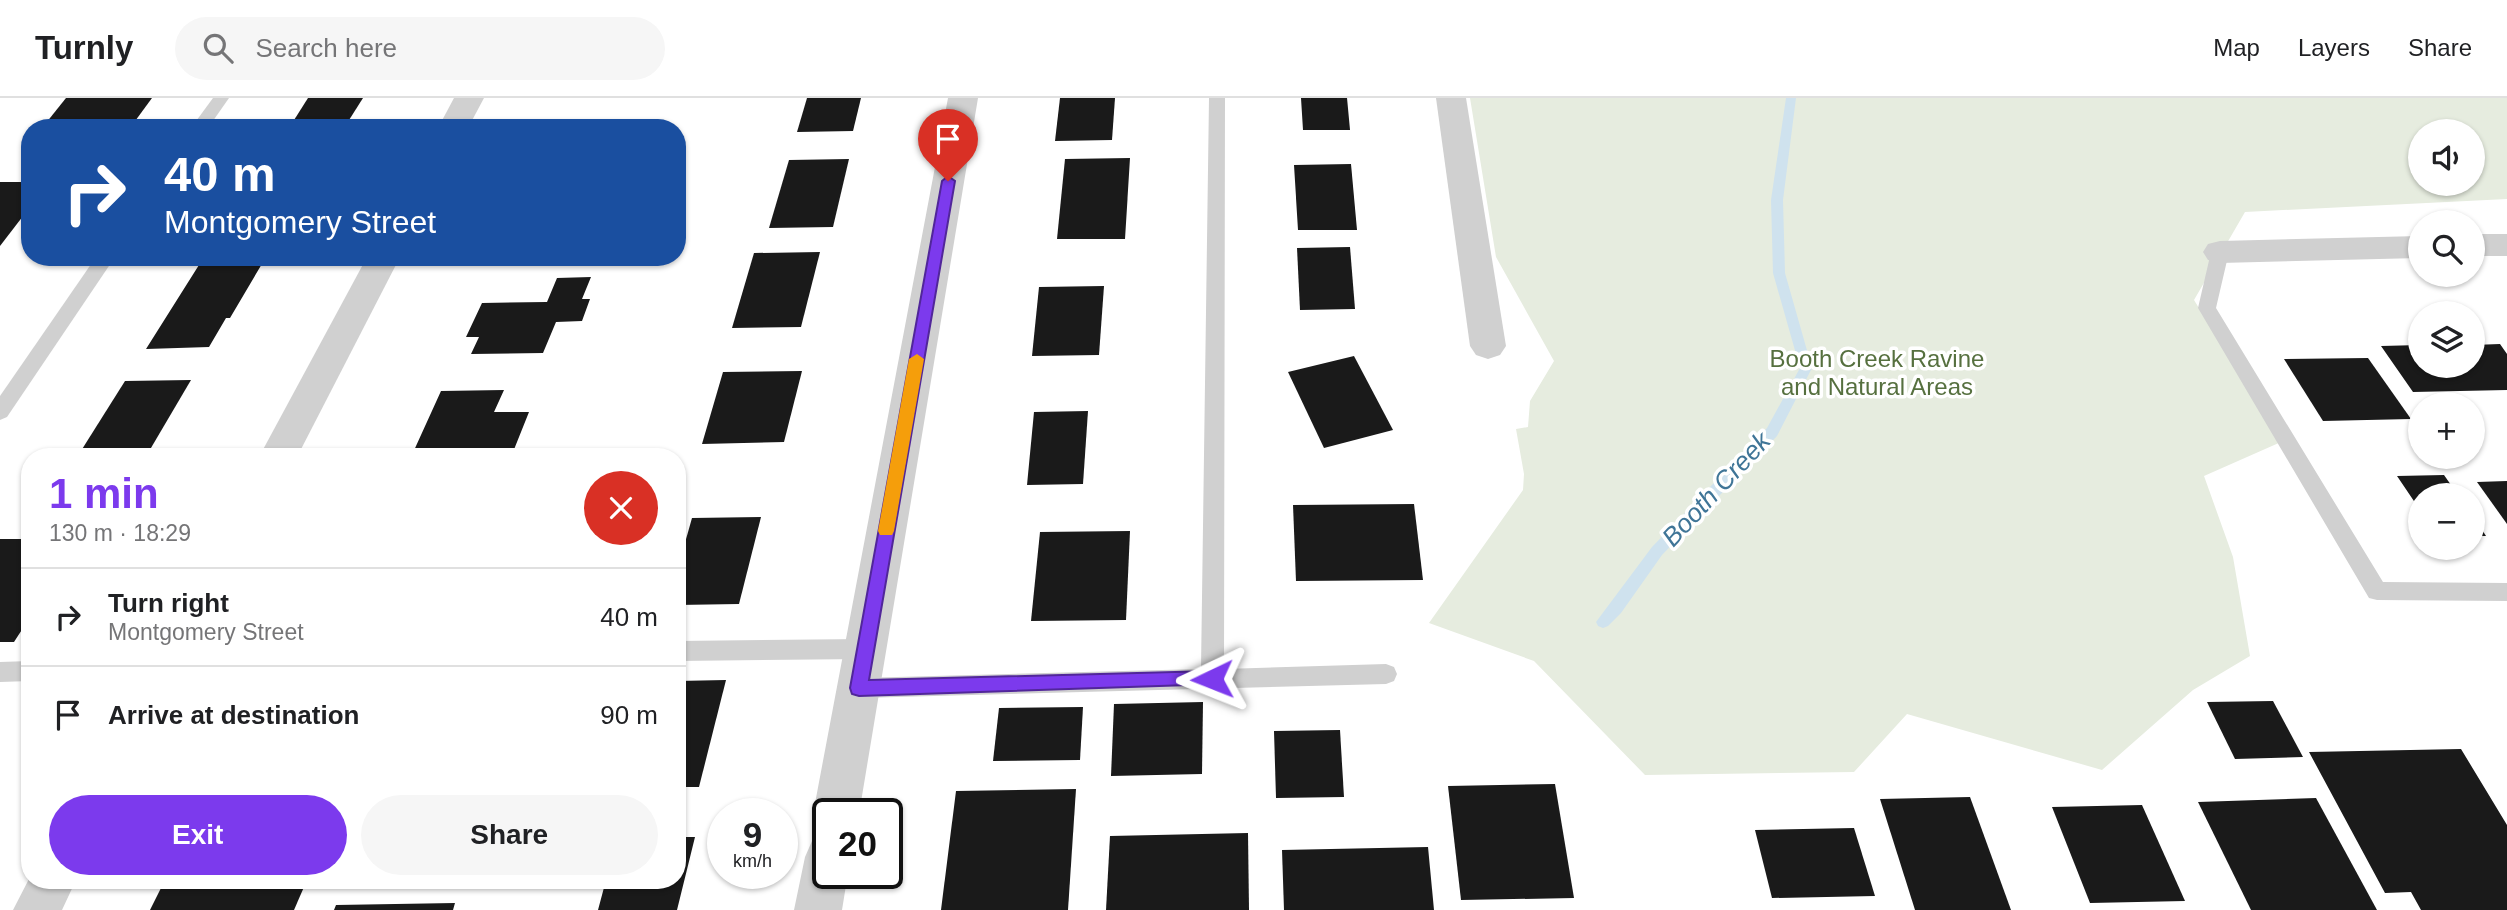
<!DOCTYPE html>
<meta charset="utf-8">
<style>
:root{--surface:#fff;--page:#f6f6f6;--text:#202124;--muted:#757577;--line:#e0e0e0;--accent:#7c3aed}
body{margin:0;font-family:Arial,sans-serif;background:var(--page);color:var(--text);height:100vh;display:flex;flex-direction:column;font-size:26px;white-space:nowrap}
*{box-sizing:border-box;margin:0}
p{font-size:23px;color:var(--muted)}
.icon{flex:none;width:38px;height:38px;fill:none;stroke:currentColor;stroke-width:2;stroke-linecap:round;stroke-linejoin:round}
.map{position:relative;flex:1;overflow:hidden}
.side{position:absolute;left:21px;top:350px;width:665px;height:441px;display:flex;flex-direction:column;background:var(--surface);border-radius:28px;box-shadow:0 2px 5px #0004}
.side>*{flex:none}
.top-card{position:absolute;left:21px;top:21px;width:665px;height:147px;border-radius:28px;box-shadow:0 2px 5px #0004;background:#1a4fa0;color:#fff;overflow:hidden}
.buttons{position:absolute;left:2408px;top:21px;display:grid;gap:14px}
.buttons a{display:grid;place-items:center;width:77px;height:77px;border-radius:50%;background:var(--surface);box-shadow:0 2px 5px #0004;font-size:35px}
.speed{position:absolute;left:707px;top:700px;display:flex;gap:14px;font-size:35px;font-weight:700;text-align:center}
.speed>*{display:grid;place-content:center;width:91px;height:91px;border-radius:50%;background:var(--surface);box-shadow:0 2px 5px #0004;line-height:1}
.speed small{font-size:18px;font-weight:400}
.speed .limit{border:4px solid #111;border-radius:10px;background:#fff;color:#111}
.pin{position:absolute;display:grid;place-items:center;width:60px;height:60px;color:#fff;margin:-72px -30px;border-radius:50% 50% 50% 0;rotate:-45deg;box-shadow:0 0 7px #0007}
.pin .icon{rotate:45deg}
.me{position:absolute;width:77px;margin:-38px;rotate:268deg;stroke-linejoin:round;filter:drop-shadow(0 0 5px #0008)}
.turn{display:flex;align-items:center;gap:24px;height:147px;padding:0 28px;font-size:32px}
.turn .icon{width:91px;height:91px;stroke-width:2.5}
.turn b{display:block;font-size:49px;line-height:60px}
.round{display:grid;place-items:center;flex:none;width:74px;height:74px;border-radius:37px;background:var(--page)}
.overview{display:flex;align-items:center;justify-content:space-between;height:119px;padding:0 28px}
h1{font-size:42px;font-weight:700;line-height:52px;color:var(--accent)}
.cta{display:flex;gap:14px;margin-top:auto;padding:14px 28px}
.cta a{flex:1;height:80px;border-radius:42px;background:var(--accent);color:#fff;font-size:28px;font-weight:700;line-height:80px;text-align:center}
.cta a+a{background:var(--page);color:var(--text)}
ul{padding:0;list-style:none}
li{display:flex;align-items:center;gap:21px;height:98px;padding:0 28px;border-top:2px solid var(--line)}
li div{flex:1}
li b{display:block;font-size:26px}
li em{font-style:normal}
header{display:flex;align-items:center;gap:42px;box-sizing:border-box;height:98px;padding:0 35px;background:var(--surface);border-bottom:2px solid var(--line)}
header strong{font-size:33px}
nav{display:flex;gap:38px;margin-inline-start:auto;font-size:24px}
.search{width:490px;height:63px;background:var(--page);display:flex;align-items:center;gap:18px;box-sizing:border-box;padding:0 24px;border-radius:38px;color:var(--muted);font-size:26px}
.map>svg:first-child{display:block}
.green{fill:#e6ecdf;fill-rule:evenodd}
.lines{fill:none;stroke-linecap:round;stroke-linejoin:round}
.stream{fill:#cfe2ee;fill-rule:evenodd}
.building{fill:#1a1a1a}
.service{fill:#d0d0d0;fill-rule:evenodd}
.minor{fill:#d0d0d0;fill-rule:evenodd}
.route{fill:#7c3aed;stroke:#51269a;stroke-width:2}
.slow{fill:#f59e0b}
.labels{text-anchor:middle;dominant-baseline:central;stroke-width:7;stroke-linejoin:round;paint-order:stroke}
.park-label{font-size:24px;fill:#56703f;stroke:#fff}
.water-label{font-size:26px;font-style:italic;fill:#3f7597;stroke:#fff}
</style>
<header>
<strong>Turnly</strong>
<div class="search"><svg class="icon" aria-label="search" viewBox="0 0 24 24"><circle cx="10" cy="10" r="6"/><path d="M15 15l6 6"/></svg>Search here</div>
<nav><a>Map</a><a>Layers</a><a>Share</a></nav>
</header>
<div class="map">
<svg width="2507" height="812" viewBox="0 0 2507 812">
<rect width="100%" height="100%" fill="#fff"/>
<!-- green -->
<path class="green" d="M1470,0H2507V101L2245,114L2194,202L2281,344L2204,378L2233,459L2250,558L2193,592L2102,672L1907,616L1854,674L1645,677L1534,563L1429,525L1523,392L1524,376L1516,331L1528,329L1530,303L1554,263L1496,159ZM2420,33H2473V86H2420Z"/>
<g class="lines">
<!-- stream -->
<path class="stream" d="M1786,0H1796L1783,102L1785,175L1812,270L1777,338L1662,457L1621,515L1608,528L1603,530L1598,528L1596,524L1652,449L1767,330L1800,270L1773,175L1771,102Z"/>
</g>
<!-- building -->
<g class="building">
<path d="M66,0H152L130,30H42Z"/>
<path d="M308,0H363L344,30H289Z"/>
<path d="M807,0H861L853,33L797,34Z"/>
<path d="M1060,0H1115L1112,42L1055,43Z"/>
<path d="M1301,0H1347L1350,32H1303Z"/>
<path d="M623,22L620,30H561L563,23Z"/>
<path d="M1130,60L1125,141H1057L1065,61Z"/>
<path d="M849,61L833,129L769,130L789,62Z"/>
<path d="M1351,66L1357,132H1298L1294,67Z"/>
<path d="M0,84H30V109L0,148Z"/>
<path d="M1350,149L1355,211L1300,212L1297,150Z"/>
<path d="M820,154L801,229L732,230L754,155Z"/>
<path d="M204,159H266L230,220H226L209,249L146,251Z"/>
<path d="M591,179L582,201H590L582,223L556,224L543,255L471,256L479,239H466L482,205L547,204L557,180Z"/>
<path d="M1104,188L1099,257L1032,258L1039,189Z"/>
<path d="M2500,246L2507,256V292L2413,294L2381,248L2420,247V268H2473V247Z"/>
<path d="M1354,258L1393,332L1324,350L1288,274Z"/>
<path d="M2368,260L2411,321L2323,323L2284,261Z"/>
<path d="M802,273L784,344L702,346L723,274Z"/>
<path d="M191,282L148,355L79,356L125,283Z"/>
<path d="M504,292L494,314H529L511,359H411L441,293Z"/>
<path d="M1088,313L1083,386L1027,387L1034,314Z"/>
<path d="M2444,377L2458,397H2420V412L2397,378Z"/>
<path d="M2507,383V426L2477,384Z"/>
<path d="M1414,406L1423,482L1296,483L1293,407Z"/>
<path d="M2473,418L2486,438H2473Z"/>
<path d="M761,419L739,506L677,507V473L692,420Z"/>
<path d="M30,431V527H25L14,544H0V441H23Z"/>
<path d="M1130,433L1126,522L1031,523L1040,434Z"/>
<path d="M726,582L699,689H677V583Z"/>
<path d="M2273,603L2303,659L2235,661L2207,604Z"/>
<path d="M1203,604L1202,676L1111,678L1114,606Z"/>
<path d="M1083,609L1080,662L993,663L999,610Z"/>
<path d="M1340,632L1344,699L1276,700L1274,633Z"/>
<path d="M2461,651L2507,727V812H2421L2411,794L2385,795L2309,654Z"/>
<path d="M1555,686L1574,800L1461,802L1448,688Z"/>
<path d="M1076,691L1068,812H941L956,693Z"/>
<path d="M1970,699L2011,812H1915L1880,701Z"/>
<path d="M2316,700L2377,812H2251L2198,704Z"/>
<path d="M2142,707L2185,803L2090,805L2052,709Z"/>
<path d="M1854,730L1875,798L1772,800L1755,732Z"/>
<path d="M1248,735L1249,812H1106L1110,738Z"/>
<path d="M677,739H695L677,812H598L606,782H677Z"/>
<path d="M1428,749L1434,812H1284L1282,752Z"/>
<path d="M165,782H307L294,812H150Z"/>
<path d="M455,805L453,812H334L336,807Z"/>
</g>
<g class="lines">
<!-- service -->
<g class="service">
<path d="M213,0H229L208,30H191Z"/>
<path d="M1209,0H1225L1224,571L1386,566L1394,569L1397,576L1394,583L1386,586L859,600L851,597L847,590L851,583L859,580L1201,571Z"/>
<path d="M2220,148L2226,150L2229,154L2216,210L2383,484L2507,485V503L2377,502L2369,500L2198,210L2211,154L2214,150Z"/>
<path d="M96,159H115L7,319L0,322V298Z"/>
<path d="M865,541L873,544L876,551L873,558L865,561L677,563V543Z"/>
<path d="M30,563V583L0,584V564Z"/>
</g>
<!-- minor -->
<g class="minor">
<path d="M454,0H484L468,30H438Z"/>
<path d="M948,0H978L859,716H828V734L820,731L813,716Z"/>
<path d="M1436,0H1466L1506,248L1500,257L1488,261L1476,257L1470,248Z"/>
<rect x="2473" y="136" width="34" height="22"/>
<path d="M2420,138V160L2220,165L2208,162L2203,154L2208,146L2220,143Z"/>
<path d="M367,159H400L297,359H259Z"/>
<path d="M828,737V775H848L842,812H794L805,759L812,743Z"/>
<path d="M30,779V782H76L62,812H13Z"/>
</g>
</g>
<!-- route -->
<path class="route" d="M948,78L955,83L869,582L1212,573L1219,576L1221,581L1219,586L859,598L852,596L850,590L942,83Z"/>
<!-- slow -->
<path class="slow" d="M917,256L924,261L894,433L892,437H880L878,433L909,261Z"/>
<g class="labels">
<!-- park labels -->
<g class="park-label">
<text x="1877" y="260">Booth Creek Ravine<tspan x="1877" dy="28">and Natural Areas</tspan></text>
</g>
<!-- water labels -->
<g class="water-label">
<text transform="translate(1716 391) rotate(-47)">Booth Creek</text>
</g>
</g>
</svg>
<div class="buttons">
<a><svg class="icon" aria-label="sound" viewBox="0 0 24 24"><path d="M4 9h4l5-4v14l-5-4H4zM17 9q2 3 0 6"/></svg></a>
<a><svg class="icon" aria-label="search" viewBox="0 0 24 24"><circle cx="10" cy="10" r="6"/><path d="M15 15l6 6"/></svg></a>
<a><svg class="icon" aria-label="layers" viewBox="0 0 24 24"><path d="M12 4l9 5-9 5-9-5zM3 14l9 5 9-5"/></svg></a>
<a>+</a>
<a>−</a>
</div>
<div class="speed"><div>9<small>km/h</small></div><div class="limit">20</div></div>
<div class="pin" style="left:948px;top:83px;background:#d93025"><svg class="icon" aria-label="arrive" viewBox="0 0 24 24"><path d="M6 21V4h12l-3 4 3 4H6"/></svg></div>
<svg class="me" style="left:1212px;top:581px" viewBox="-20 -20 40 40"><path d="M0-17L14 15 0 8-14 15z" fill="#7c3aed" stroke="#fff" stroke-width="4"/></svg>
<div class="top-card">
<div class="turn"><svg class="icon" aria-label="right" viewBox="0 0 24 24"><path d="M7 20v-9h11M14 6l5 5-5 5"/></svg><div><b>40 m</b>Montgomery Street</div></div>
</div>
<section class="side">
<div class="overview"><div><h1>1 min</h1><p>130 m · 18:29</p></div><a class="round" style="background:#d93025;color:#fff"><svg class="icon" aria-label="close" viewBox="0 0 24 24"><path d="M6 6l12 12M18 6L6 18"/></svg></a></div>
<ul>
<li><svg class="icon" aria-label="right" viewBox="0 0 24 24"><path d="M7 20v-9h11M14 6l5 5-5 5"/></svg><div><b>Turn right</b><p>Montgomery Street</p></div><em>40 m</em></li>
<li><svg class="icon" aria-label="arrive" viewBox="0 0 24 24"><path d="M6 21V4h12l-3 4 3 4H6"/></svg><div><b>Arrive at destination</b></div><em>90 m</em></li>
</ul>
<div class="cta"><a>Exit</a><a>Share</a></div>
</section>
</div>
